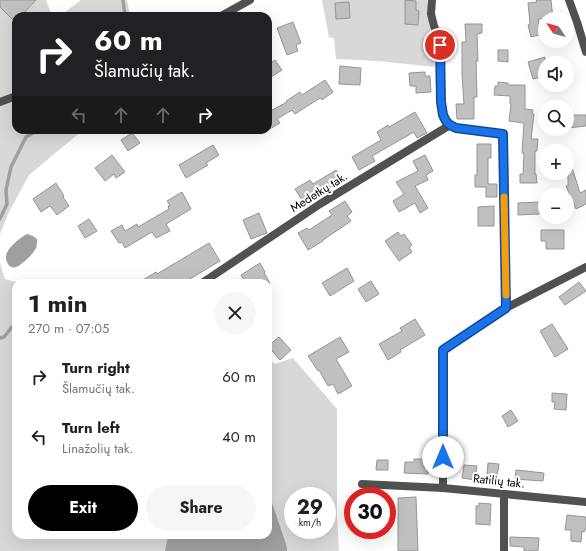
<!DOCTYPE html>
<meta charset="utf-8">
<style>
:root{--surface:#fff;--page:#f6f6f6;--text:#202124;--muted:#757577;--accent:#000}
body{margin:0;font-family:Jost,sans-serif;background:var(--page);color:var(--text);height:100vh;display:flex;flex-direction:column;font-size:15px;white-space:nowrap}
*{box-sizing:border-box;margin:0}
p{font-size:13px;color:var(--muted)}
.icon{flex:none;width:22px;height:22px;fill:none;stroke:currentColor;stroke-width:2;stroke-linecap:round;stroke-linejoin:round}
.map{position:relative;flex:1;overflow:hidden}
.details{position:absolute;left:12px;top:279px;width:260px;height:260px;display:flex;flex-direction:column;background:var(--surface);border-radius:12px;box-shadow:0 4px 16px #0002}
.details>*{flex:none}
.banner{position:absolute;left:12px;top:12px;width:260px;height:122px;border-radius:12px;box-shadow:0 4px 16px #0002;background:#202124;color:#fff;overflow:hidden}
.needle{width:26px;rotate:305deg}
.tools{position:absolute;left:538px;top:12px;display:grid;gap:8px}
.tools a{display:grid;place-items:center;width:36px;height:36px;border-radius:50%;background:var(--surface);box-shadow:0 4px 16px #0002;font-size:20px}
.speed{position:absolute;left:284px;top:487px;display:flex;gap:8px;font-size:20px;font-weight:700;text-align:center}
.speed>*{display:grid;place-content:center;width:52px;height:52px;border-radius:50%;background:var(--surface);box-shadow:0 4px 16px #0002;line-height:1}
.speed small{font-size:10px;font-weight:400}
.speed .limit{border:6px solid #d22;background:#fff;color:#111}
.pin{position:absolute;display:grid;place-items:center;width:34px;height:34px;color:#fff;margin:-17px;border:2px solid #fff;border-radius:50%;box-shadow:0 1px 4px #0007}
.me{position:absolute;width:44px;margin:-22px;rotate:0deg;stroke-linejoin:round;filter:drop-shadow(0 0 3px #0008)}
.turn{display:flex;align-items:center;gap:14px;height:84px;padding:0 16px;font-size:18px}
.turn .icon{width:52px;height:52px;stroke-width:2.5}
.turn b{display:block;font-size:28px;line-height:34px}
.lanes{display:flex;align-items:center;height:38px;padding:0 16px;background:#0003;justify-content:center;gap:20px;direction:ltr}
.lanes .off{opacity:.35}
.round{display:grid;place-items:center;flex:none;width:42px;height:42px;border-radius:21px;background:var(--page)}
.head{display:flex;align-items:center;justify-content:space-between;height:68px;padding:0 16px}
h1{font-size:24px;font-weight:700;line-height:30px}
.button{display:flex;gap:8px;margin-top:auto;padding:8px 16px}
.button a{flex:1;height:46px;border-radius:24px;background:var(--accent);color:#fff;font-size:16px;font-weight:700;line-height:46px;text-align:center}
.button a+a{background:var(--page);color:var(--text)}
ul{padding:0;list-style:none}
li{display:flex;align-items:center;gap:12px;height:60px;padding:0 16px}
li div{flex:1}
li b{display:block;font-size:15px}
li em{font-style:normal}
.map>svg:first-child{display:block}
.green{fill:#d8d8d8;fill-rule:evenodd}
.water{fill:#9f9f9f}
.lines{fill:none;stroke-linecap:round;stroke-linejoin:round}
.stream{stroke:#9f9f9f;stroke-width:3.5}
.building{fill:#c0c0c0;stroke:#959595}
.street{stroke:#515151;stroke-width:8}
.route-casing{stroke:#114b97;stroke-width:10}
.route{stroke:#1a73e8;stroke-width:7}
.slow{stroke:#f59e0b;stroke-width:7}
.labels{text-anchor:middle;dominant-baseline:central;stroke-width:4;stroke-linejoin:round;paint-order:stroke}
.street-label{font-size:12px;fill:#000;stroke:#fff}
</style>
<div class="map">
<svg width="586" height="551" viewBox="0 0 586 551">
<rect width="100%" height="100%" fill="#fff"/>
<!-- green -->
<g class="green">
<path d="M0,0H46L52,16H16V130H83L29,175L9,212L0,234Z"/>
<path d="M81,0H127L130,16H60Z"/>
<path d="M322,0H427L435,67L378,61L336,59L334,38L329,37Z"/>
<path d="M0,263L5,279L20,283H16V535H168L165,551H0Z"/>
<path d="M293,358L337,409V515L339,551H287L286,547L268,491V359L275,364ZM293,496H327V530H293Z"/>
</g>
<!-- water -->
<g class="water">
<path d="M27,234L33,236L37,239C37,242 37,245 36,248C34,253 21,266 16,267C13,268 9,267 8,264C0,252 17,241 25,235Z"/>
<path d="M268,491L287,547V551H165L168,535H268Z"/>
</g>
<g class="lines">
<!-- stream -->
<g class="stream">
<path d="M123,0L125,16"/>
<path d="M0,219L7,204L6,190L11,167L26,137L38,130"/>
<path d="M0,338L4,337L16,322"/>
</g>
</g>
<!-- building -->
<g class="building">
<path d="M0,0H36L21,16H16V21L15,22L0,7Z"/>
<path d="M405,0L416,1V10L419,11L418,25L405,24Z"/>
<path d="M536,0H551L553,19H538L542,34L531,37L528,25L530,24L528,3L537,2Z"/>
<path d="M349,2L350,18L336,19L335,3Z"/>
<path d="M293,22L301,43L296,45L298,51L287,55L277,28Z"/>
<path d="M465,24H482V33L477,34L478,61H476L477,97H474V119H457L456,104H464L462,74V42H466Z"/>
<path d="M498,50H508V62L498,61Z"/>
<path d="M545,57V76L533,79L528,62Z"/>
<path d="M275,60L282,70L268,79V65Z"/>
<path d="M340,66L361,68L360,85L339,84Z"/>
<path d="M425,72V76H430L431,92L416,93V86H410L409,73Z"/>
<path d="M325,80L333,92L322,100L320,98L295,114L292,110L277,119L280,123L268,130V103L272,110L287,102L286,101L300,92L302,95Z"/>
<path d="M498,82L508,83V85H525V109L533,110L532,114H534L531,139H538L537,151H535V174H536L537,183H520V174H523L524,153H522L524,123L509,121L511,104H510V96L494,95L495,86H498Z"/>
<path d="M415,112L427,133L417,138L414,132L372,156L375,161L359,170L352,157L381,140L377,132L388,125L389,127Z"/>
<path d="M567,115H586V126L567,128Z"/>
<path d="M132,133L140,143L128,151L121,140Z"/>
<path d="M477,144H491V158H488V184H497V197H486V187H475V175H477Z"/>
<path d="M213,145L219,155L206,163L208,165L186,178L179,165Z"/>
<path d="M112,155L125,172L116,178L114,174L105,181L95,168Z"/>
<path d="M425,155L433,171L426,175L428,180L415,186L428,208L420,213L415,203L399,212L393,201L404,194L396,182L418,171L413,161Z"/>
<path d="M570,161L580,193L586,190V204L576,209L566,186H568V162Z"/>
<path d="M336,170L343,180L319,194L320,195L305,205L295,189L310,180L313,184Z"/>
<path d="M56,183L64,196L63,197L69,206L57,215L50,206L41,212L33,199Z"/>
<path d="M182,192L191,209L166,224L170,231L156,238L152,232L125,248L122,242L119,243L111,231L122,225L125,231L137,224L138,227L169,209L168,206L170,205L167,201Z"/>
<path d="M345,201L352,212L347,216L351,221L323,240V241L308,250L298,233L307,228L309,230L332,215L329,211Z"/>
<path d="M540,202V214L518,215V203Z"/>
<path d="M494,206V226H478V207Z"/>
<path d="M259,213L267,233L251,239L243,220Z"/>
<path d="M89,219L97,231L85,238L78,226Z"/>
<path d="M541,230H564V249H546V241H541Z"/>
<path d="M398,232L401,236L404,234L412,245L409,247L412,252L399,261L385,241Z"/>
<path d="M209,243L220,261L183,283H138L156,272L157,274Z"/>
<path d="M260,263L265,272L264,273L270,283H246L241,275Z"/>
<path d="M347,268L354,281L330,296L322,283Z"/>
<path d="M371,281L379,294L366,302L358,289Z"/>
<path d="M579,282L586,291L565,305L559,297Z"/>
<path d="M415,319L425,335L400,350L401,352L388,360L379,344L402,331L400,328Z"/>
<path d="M552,324L568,349L555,357L540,331Z"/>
<path d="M279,337L291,350L280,360L268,346Z"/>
<path d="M340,337L349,352L336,359L352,386L338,394L333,384L328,386L319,370L318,371L308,356Z"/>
<path d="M552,393L567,394L566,410L554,409L555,402H552Z"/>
<path d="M511,410L518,421L508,427L502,416Z"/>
<path d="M414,459H426V463H428V474L404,473L405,462H414Z"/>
<path d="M377,460H388V470H376Z"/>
<path d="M488,463L499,464L497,476L487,475Z"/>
<path d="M464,465L477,466L475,480L462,478Z"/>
<path d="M516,470L544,473L543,481L515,479Z"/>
<path d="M416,497L418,551H398V498Z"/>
<path d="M479,503L491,504L490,525L476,524V506H479Z"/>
<path d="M567,515L586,517V529H585L584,532L582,531L581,542L571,541V530H565Z"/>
<path d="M510,537L539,538L538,551H524V547L510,546Z"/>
</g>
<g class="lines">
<!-- street -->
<g class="street">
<path d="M432,0L431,14L434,26L437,34L440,45L441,102L443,115L446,121L450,125L456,128L503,134L506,308"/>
<path d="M569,0L577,22L586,52"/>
<path d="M221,16L250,0"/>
<path d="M0,102L16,96"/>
<path d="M202,283L320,204L450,125"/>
<path d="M362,484L443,488L586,502"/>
<path d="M443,488V350L506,308L586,267"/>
<path d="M504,494V551"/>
</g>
</g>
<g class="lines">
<!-- route casing -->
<g class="route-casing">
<path id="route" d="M440,45L441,102L443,115L446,121L450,125L456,128L503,134L506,308L443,350V457"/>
</g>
<!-- route -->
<use href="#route" class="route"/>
<!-- slow -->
<path class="slow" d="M504,197L506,295"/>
</g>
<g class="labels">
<!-- street labels -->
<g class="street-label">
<text transform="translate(319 192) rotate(-32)">Medetkų tak.</text>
<text transform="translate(499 481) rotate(6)">Ratilių tak.</text>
</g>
</g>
</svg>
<div class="tools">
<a><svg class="needle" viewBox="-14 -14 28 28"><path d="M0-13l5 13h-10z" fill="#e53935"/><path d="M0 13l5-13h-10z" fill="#757577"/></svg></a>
<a><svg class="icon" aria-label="sound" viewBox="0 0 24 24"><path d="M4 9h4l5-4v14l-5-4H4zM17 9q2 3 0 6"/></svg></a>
<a><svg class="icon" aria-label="search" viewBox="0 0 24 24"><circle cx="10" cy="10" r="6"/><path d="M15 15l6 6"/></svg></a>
<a>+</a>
<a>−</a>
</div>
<div class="speed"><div>29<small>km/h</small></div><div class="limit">30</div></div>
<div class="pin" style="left:440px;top:45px;background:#d93025"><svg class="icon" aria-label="arrive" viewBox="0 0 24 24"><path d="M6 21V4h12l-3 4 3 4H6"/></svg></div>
<svg class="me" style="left:443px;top:457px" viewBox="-20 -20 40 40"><circle r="19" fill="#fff"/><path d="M0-13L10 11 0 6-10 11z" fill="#1a73e8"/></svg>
<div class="banner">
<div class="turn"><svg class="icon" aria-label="right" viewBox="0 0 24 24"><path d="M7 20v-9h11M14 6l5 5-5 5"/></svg><div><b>60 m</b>Šlamučių tak.</div></div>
<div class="lanes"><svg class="icon off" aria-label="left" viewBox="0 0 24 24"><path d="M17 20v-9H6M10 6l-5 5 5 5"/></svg><svg class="icon off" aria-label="ahead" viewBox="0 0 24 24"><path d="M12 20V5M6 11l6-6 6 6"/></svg><svg class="icon off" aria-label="ahead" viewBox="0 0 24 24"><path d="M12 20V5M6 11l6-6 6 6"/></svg><svg class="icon" aria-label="right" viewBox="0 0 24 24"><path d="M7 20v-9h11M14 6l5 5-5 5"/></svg></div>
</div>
<section class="details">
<div class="head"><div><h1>1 min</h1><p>270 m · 07:05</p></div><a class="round"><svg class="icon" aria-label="close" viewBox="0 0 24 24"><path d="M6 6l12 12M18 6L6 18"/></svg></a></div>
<ul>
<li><svg class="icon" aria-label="right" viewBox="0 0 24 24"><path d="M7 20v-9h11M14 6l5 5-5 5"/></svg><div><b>Turn right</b><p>Šlamučių tak.</p></div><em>60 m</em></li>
<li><svg class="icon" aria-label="left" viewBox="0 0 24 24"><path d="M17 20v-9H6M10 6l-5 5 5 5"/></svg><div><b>Turn left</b><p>Linažolių tak.</p></div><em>40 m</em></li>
</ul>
<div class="button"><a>Exit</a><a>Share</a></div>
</section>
</div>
